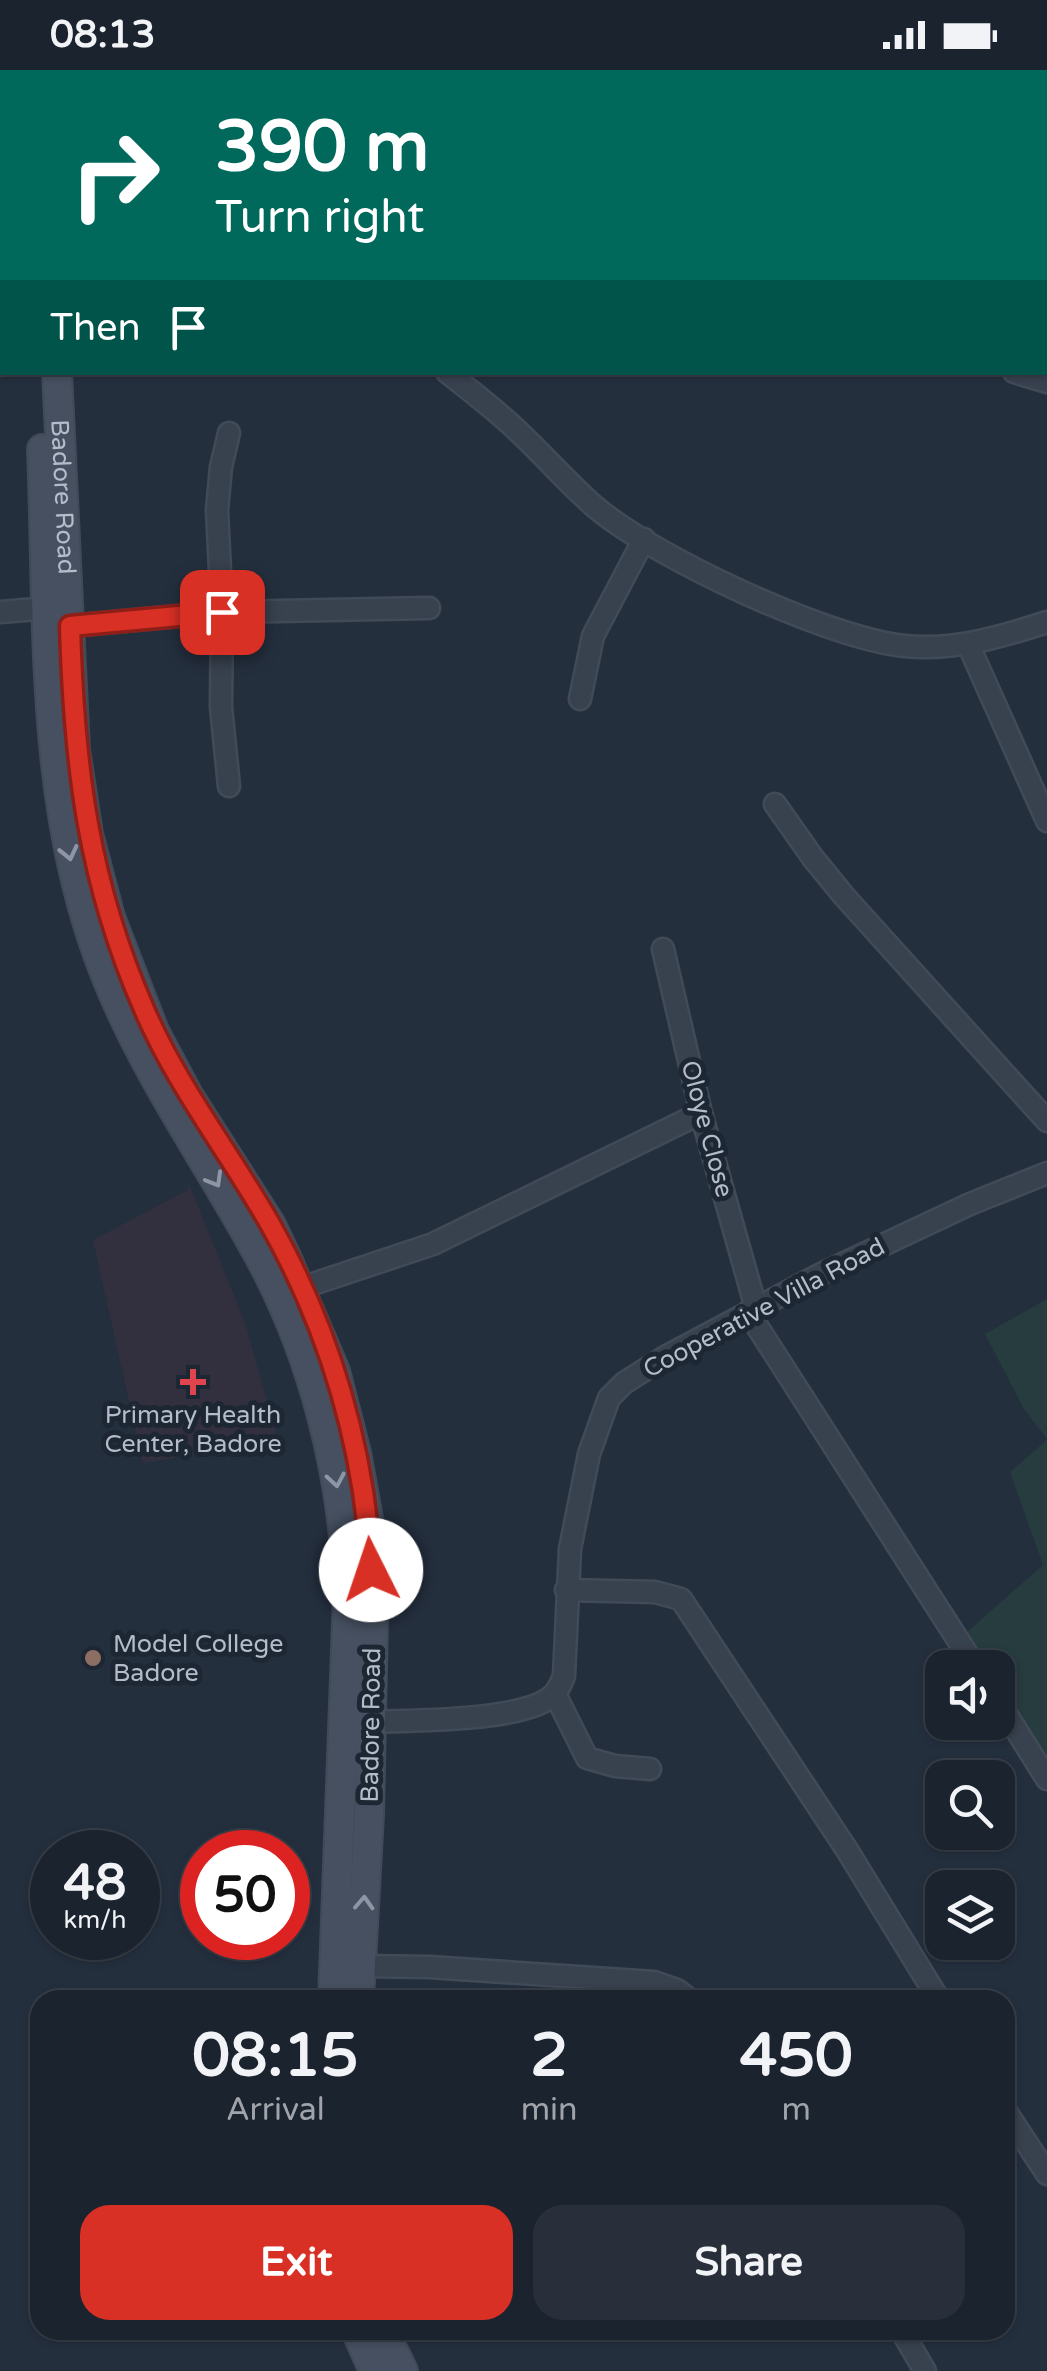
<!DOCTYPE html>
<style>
:root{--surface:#1b232e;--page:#282f3a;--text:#f1f3f6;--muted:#a0a4aa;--line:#39404a;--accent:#d93025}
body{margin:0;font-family:"Varela Round",sans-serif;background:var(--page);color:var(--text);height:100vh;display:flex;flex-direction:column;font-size:38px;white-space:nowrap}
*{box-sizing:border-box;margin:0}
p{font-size:32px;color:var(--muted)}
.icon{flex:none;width:55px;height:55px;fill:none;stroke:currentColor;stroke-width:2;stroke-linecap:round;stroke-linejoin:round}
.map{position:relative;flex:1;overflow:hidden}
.panel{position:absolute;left:30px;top:1920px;width:985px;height:350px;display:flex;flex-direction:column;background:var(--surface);border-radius:30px;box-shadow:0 2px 8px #0004,0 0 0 2px var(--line)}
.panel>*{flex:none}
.banner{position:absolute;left:0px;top:0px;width:1048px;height:305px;box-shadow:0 2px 8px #0004,0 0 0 2px var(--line);background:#00695c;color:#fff;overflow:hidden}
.fabs{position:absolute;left:925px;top:1580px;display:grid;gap:20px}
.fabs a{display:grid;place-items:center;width:90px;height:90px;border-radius:20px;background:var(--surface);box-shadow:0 2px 8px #0004,0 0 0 2px var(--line);font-size:50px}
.speed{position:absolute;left:30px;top:1760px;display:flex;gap:20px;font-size:50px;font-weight:700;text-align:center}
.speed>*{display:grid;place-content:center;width:130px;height:130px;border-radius:50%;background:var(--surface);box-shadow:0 2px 8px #0004,0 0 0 2px var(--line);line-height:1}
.speed small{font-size:25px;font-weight:400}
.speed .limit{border:15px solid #d22;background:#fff;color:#111}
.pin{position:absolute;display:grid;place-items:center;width:85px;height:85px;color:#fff;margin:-42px;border-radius:20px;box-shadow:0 5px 15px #0006}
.me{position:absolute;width:110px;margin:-55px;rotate:356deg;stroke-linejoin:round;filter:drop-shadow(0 0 8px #0008)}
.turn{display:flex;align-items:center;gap:35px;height:210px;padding:0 50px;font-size:45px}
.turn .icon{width:130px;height:130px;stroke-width:2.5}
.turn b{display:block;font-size:70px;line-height:85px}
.then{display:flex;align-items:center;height:95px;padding:0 50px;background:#0003;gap:20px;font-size:38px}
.eta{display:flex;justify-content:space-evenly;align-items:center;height:170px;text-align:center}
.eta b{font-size:60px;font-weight:700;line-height:70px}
.action{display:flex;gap:20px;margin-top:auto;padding:20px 50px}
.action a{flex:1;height:115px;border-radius:30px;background:var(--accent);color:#fff;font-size:40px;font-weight:700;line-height:115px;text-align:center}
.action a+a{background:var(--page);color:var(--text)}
.status{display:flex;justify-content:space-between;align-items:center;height:70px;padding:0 50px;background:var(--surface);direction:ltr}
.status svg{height:28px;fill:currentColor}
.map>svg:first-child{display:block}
.medical{fill:#32303f}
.green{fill:#263c3f}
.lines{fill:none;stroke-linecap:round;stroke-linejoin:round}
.minor-casing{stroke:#414a57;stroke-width:25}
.secondary-casing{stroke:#414a57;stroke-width:32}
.minor{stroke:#38414e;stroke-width:20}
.secondary{stroke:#465061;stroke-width:28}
.oneway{stroke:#8e96a5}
.route-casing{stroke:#8d1f18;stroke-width:25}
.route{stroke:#d93025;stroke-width:18}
.health-dot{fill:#e0444e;stroke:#1d2633;stroke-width:4}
.education-dot{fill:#8d6e63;stroke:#1d2633;stroke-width:4}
.labels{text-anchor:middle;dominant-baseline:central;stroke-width:10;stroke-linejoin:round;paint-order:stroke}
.street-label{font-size:25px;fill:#b4bcc9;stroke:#1d2633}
.poi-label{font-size:25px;fill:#b4bcc9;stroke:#1d2633}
</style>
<div class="status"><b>08:13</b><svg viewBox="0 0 49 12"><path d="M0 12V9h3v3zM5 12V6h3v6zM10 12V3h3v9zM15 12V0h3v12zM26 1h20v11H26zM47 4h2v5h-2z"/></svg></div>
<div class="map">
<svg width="1047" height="2301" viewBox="0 0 1047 2301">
<rect width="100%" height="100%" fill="#242f3e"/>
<!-- medical -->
<path class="medical" d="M189,1114L245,1253L278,1371L143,1393L93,1170L188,1120Z"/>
<!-- green -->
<g class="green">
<path d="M1047,1229V1369L1024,1339L985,1264Z"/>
<path d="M1047,1370V1706L998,1629V1598L977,1597L959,1569L1043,1495L1010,1402Z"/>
</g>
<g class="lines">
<!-- minor casing -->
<g class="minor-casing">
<g id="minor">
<path d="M297,0L300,2"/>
<path d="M774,2L775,0"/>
<path d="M447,302C473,323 500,343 523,366C547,389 569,414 594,436C652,486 829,569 905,576C954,581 1001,567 1047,552"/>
<path d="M1014,302L1047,312"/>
<path d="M229,363L221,397L217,440L222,542L221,637L229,716"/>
<path d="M0,542L48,538"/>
<path d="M70,556L222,542L429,538"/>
<path d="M968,574L1047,751"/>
<path d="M580,629L593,566L644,469"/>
<path d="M775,734L813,788L844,826L1047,1051"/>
<path d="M663,879L701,1043L756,1238"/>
<path d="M301,1218L433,1174L701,1043"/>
<path d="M748,1242L976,1598"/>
<path d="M566,1520L655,1522L681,1529L847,1780L939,1930"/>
<path d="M555,1624L587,1688L615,1696L650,1699"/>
<path d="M998,1631L1047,1709"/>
<path d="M370,1652C412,1650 522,1652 552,1626C558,1621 561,1614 564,1606L570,1479L589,1384L609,1328L624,1313L665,1287L819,1205L970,1134L1047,1103"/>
<path d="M361,1896L429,1897L654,1912L677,1920L690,1930"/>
<path d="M1005,2040L1047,2104"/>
<path d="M901,2260L925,2301"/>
</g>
</g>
<!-- secondary casing -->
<g class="secondary-casing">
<g id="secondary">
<path d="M8,0L9,2"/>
<path d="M35,0L36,2"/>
<path id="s1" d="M57,302L75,680L88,764L110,847L154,961L188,1025L271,1155L287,1189L335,1301L356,1383L369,1454L373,1549L369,1744L359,1930"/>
<path d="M42,379C49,556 39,741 107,908C146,1005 206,1089 256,1180C314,1284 345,1409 348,1527L333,1930"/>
<path d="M356,2260L374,2301"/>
<path d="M383,2260L403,2301"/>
</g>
</g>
<!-- minor -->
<use href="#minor" class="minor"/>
<!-- secondary -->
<use href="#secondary" class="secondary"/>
</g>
<!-- one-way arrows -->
<defs><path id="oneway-chevron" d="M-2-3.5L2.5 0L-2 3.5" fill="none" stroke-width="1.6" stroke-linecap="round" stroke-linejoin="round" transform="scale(2.5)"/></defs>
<g class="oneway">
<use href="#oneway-chevron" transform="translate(69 783) rotate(77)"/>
<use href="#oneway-chevron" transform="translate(215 1110) rotate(60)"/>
<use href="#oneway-chevron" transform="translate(336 1410) rotate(80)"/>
<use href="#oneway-chevron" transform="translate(364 1833) rotate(-87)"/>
</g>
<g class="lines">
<!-- route casing -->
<g class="route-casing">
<path id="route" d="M222,542L70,556C74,695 88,811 144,939C177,1016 229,1082 270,1154C330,1260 365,1380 371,1500"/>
</g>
<!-- route -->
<use href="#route" class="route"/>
</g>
<!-- markers -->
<path class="health-dot" d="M188 1297h10v10h10v10h-10v10h-10v-10h-10v-10h10z"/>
<circle class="education-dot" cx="93" cy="1588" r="10"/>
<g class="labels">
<!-- street labels -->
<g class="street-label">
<text stroke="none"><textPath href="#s1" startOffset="125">Badore Road</textPath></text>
<text transform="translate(707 1059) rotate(75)">Oloye Close</text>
<text transform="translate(764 1238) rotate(-28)">Cooperative Villa Road</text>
<text transform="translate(371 1655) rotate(-89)">Badore Road</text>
</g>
<!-- poi labels -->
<g class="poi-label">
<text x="193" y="1345">Primary Health<tspan x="193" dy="29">Center, Badore</tspan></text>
<text x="113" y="1574" text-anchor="start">Model College<tspan x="113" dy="29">Badore</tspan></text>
</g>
</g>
</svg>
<div class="fabs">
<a><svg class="icon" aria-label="sound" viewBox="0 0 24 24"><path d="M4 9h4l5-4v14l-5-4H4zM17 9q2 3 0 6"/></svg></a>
<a><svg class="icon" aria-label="search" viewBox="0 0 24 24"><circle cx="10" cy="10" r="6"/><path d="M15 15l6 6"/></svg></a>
<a><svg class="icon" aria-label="layers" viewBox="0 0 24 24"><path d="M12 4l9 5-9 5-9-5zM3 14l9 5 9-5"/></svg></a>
</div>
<div class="speed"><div>48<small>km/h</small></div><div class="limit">50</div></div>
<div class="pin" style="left:222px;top:542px;background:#d93025"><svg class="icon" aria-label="arrive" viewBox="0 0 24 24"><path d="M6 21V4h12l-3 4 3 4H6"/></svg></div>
<svg class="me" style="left:371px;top:1500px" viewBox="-20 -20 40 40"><circle r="19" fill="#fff"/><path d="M0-13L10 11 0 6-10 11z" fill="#d93025"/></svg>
<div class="banner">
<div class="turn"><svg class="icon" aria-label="right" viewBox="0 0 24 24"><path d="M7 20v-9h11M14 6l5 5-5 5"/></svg><div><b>390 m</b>Turn right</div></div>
<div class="then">Then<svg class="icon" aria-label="arrive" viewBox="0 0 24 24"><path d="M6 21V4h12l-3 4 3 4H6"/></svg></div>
</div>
<section class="panel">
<div class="eta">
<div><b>08:15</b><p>Arrival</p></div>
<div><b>2</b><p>min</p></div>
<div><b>450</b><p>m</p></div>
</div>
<div class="action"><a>Exit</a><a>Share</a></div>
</section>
</div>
